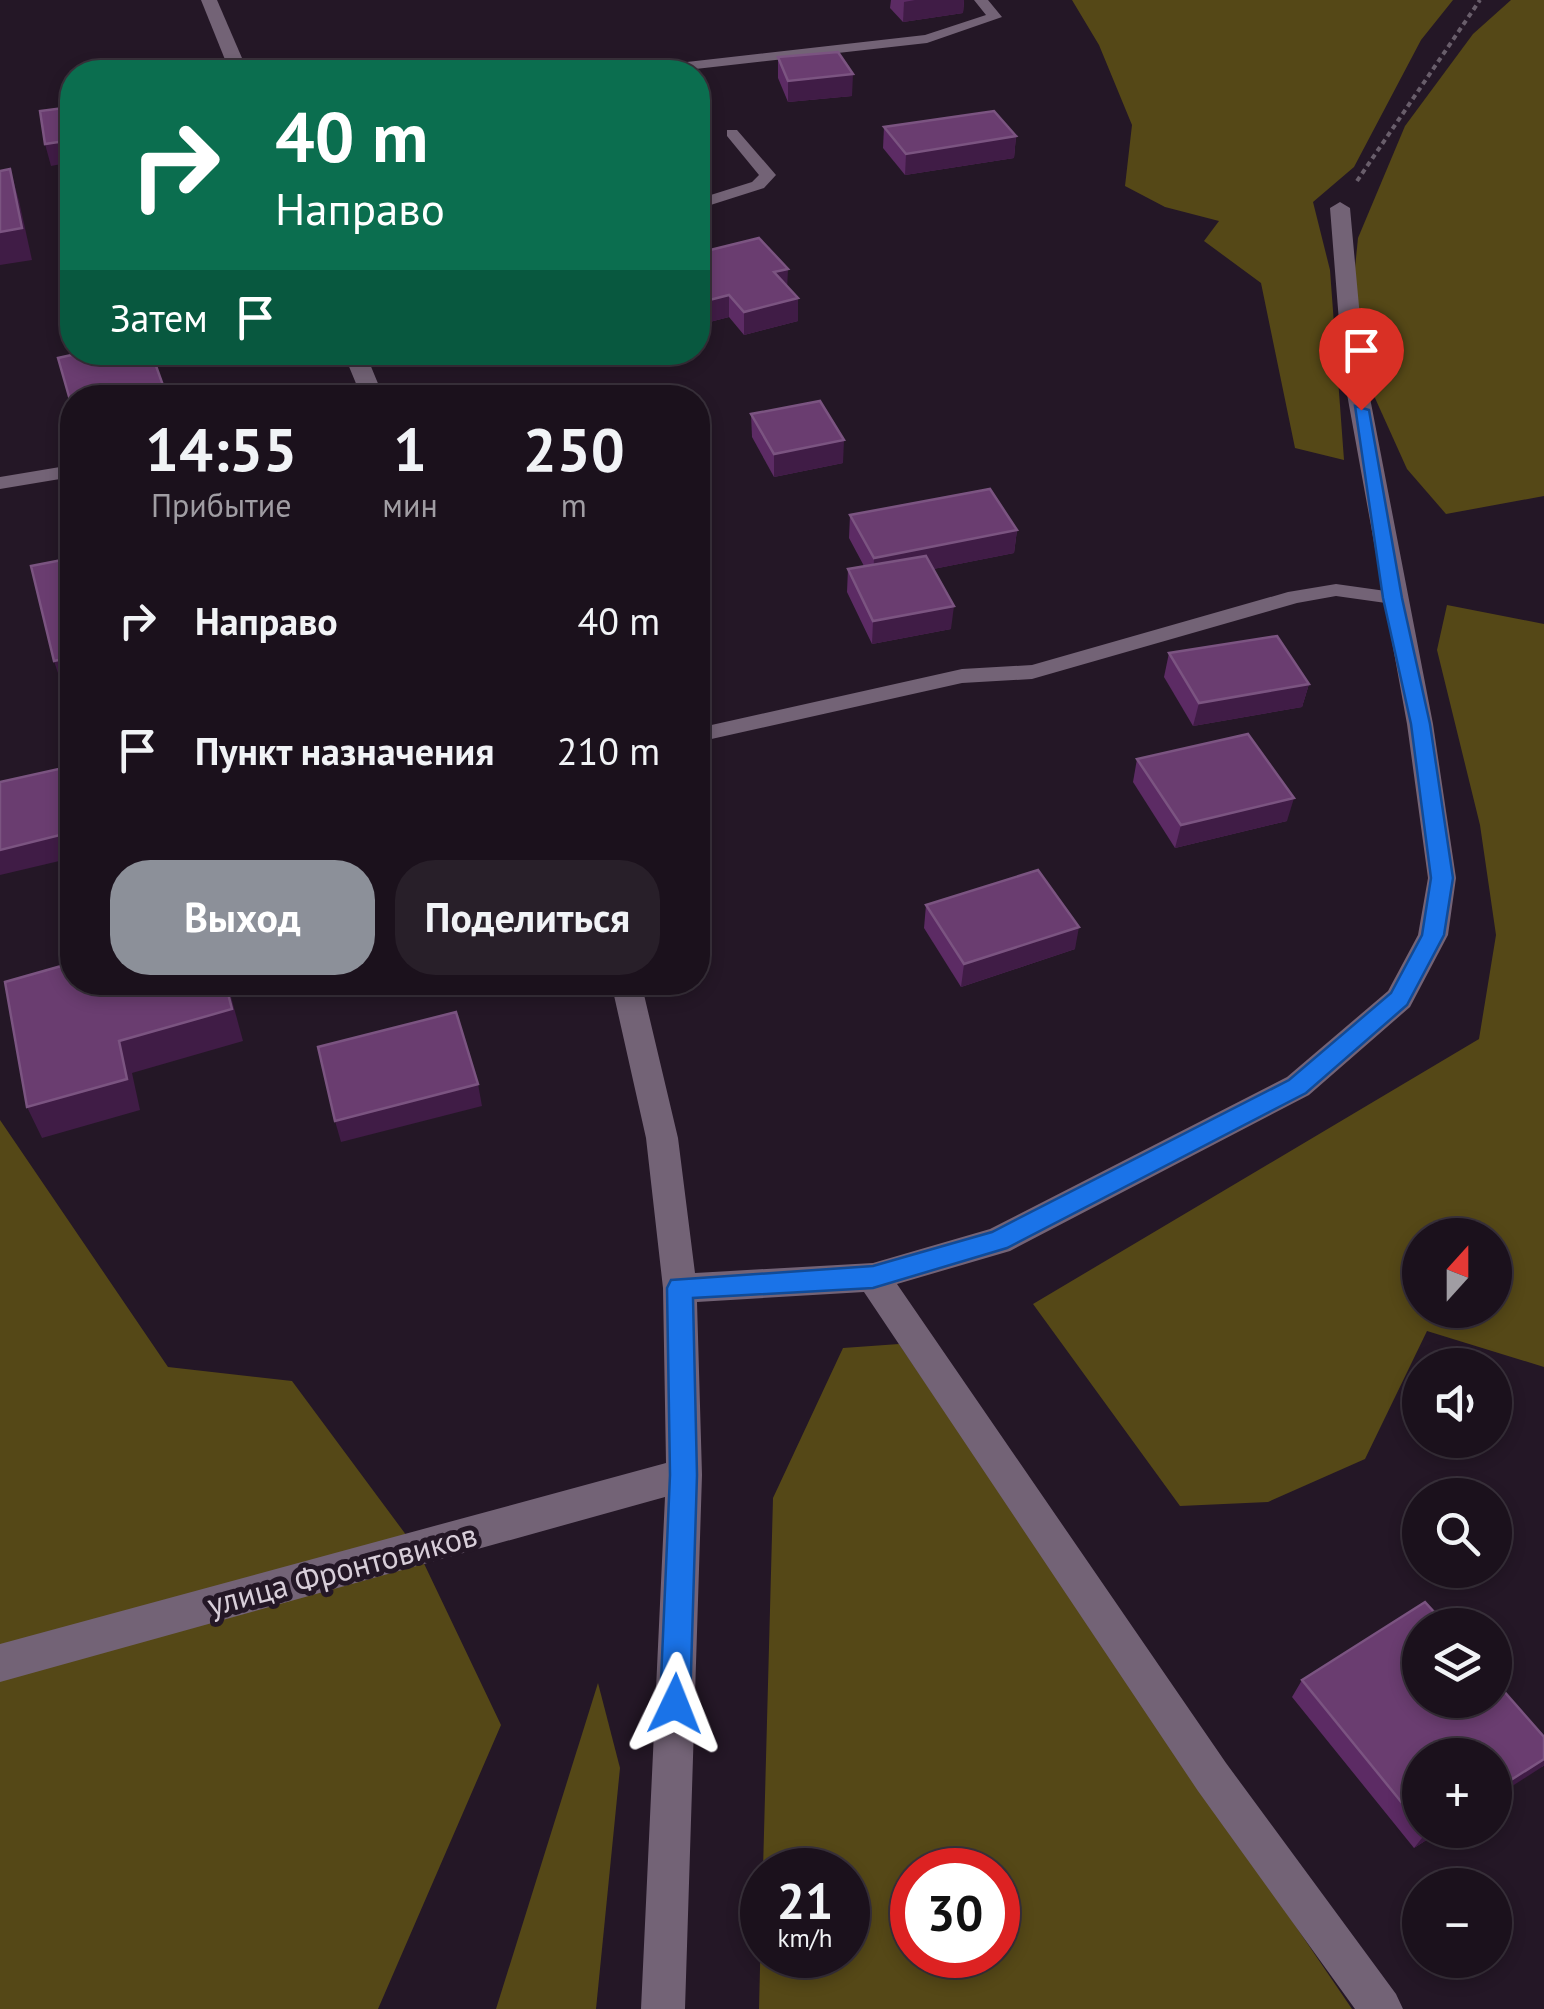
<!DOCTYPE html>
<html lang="ru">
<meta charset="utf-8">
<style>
:root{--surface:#1b111c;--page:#281f29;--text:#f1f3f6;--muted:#a09da3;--line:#39313b;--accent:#8c9099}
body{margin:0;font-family:"PT Sans",sans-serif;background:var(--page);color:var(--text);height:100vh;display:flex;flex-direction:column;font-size:38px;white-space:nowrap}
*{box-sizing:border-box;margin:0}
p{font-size:32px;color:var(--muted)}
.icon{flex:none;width:55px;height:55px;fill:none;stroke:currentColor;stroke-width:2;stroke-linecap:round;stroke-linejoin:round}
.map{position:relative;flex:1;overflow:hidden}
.sheet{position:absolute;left:60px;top:385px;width:650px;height:610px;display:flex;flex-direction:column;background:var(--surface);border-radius:40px;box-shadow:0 5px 15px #0003,0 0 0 2px var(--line)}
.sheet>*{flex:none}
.banner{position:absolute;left:60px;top:60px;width:650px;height:305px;border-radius:40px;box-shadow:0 5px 15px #0003,0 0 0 2px var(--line);background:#0b6e4f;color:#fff;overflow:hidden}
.needle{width:65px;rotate:21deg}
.buttons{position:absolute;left:1402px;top:1218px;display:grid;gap:20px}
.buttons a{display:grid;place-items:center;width:110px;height:110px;border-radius:50%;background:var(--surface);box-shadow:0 5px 15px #0003,0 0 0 2px var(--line);font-size:50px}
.speed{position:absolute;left:740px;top:1848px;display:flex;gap:20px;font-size:50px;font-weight:700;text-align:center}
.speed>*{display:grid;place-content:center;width:130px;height:130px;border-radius:50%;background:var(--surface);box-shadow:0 5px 15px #0003,0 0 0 2px var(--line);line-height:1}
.speed small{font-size:25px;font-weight:400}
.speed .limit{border:15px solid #d22;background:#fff;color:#111}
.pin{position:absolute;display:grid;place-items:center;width:85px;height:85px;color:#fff;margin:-102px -42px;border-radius:50% 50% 50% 0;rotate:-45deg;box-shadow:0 0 10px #0007}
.pin .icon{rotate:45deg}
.me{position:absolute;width:110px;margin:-55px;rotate:2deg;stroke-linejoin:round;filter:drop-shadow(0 0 8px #0008)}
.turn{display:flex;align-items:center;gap:35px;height:210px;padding:0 50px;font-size:45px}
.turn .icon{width:130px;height:130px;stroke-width:2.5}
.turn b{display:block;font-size:70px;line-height:85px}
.then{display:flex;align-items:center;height:95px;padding:0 50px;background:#0003;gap:20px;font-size:38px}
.eta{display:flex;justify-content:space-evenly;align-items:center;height:170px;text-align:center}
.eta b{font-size:60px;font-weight:700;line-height:70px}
.action{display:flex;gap:20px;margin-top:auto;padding:20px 50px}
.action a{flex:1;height:115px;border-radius:40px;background:var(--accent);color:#fff;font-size:40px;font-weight:700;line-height:115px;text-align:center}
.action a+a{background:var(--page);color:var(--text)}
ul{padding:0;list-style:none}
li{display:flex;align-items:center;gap:30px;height:130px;padding:0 50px}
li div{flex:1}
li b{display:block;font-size:38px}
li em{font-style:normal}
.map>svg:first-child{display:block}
.forest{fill:#554817;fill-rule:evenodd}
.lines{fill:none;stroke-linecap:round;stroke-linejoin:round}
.path{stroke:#695e6b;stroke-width:4;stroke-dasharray:5 4;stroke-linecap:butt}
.service{fill:#736376;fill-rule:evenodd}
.minor{fill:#736376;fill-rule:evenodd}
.wall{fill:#5c2b64}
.shaded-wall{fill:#401c46}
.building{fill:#6a3d70;stroke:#7b5481;stroke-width:2.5}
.route{fill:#1a73e8;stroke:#114b97;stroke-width:2.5}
.labels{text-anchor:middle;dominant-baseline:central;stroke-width:10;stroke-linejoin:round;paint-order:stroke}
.near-street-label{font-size:32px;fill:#d8ced9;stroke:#241726}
</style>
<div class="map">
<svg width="1544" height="2009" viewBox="0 0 1544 2009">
<rect width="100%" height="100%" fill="#241726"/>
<!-- forest -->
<g class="forest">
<path d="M1072,0H1453L1421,40L1354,167L1313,202L1330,270L1344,460L1295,448L1261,283L1204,241L1219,221L1165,207L1125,186L1132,125L1099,45Z"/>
<path d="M1511,0H1544V496L1446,514L1407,469L1348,338L1358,238L1405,126L1473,34Z"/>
<path d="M1447,605L1544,624V1367L1427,1331L1365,1459L1268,1502L1180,1506L1033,1304L1479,1039L1496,935L1480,825L1437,650ZM1420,1235H1495V1310H1420Z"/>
<path d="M0,1120L168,1367L292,1381L418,1551L501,1725L378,2009H0Z"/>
<path d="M899,1344L1352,2009H759L762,1886V1955H848V1870H763L773,1498L843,1348ZM912,1870H998V1955H912Z"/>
<path d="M598,1683L620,1768L596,2009H496Z"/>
</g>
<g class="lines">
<!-- path -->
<path class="path" d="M1357,181L1480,0"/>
<!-- service -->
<g class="service">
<path d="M974,0H988L1002,17L927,43L669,72H627L634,68L925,35L986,15Z"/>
<path d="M727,130H737L776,175L764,188L698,209V199L752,182L759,175L727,136Z"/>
<path d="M72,465V477L0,489V477Z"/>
<path d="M1336,584L1393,592L1403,598L1393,604L1336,596L1297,603L1032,679L962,683L698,742V728L962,669L1032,665L1288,592Z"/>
</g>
<!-- minor -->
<g class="minor">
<path d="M201,0H217L248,72H230Z"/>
<path d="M1340,202L1350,208L1365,372L1433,724L1456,878L1448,935L1410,1007L1309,1095L1010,1251L897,1284L1226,1763L1396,1994L1403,2009H1355L1198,1791L864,1292L697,1302L702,1475L685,2009H641L665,1497L0,1682V1644L666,1463L663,1288L646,1138L611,982H641L678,1138L695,1273L873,1263L990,1229L1287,1077L1388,991L1418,935L1428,878L1407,724L1343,372L1330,208Z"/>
<path d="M343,352H365L384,398H362Z"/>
</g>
</g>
<!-- wall -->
<g class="wall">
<path d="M891,0H964L963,13L903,22L890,8Z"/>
<path d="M778,57L852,96L788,102L778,78Z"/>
<path d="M884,127L1016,136L1014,158L905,175L883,148Z"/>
<path d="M698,253L787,287L798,298V321L744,335L729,317L698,325Z"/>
<path d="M751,414L843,463L774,477L752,437Z"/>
<path d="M850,515L1017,530L1014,553L933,569L951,629L872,644L847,592L848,569L864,566L849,538Z"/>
<path d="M1169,653L1309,684L1302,707L1193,726L1164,677Z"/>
<path d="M1137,759L1287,821L1175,848L1133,782Z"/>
<path d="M926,905L1075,949L961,987L924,928Z"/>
<path d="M1302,1680L1544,1737V1765L1542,1767L1420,1755V1830H1442L1414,1848L1292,1697Z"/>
</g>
<!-- shaded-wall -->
<g class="shaded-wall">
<path d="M915,0H964L963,13L903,22L904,2Z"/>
<path d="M853,74L852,96L788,102V81Z"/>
<path d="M1016,136L1014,158L905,175L906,154Z"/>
<path d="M72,140V162L51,166L45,144Z"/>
<path d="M10,169L19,201L32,260L0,265V232Z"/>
<path d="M788,269L787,291L774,272Z"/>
<path d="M729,295V317L698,325V303Z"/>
<path d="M798,298V321L744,335V312Z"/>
<path d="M164,388L166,398H119Z"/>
<path d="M844,440L843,463L774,477V454Z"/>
<path d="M1017,530L1014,553L873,581L874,558Z"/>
<path d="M954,606L951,629L872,644L873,621Z"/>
<path d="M72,657V682L62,685L54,661Z"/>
<path d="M1309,684L1302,707L1193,726L1199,703Z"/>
<path d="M1294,798L1287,821L1175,848L1181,825Z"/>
<path d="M72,832V858L0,875V850Z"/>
<path d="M1079,927L1075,949L961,987L964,964Z"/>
<path d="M225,982H227L243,1041L132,1073L140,1110L42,1138L27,1107L119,1041Z"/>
<path d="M478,1084L482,1106L341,1142L335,1121Z"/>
<path d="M1544,1759V1765L1542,1767L1495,1797V1790Z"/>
<path d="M1431,1830H1442L1414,1848L1426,1833Z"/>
</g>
<!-- building -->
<g class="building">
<path d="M838,52L853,74L788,81L778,57Z"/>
<path d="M72,107V140L45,144L40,111Z"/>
<path d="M994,111L1016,136L906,154L884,127Z"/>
<path d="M10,169L22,228L0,232V171Z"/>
<path d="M759,238L788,269L774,272L798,298L744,312L729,295L698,303V253Z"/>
<path d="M85,352H151L164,388L119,398H72V407L58,358Z"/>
<path d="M820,401L844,440L774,454L751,414Z"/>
<path d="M990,489L1017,530L874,558L850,515Z"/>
<path d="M926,556L954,606L873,621L848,569Z"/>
<path d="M72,558V657L54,661L31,566Z"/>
<path d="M1277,636L1309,684L1199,703L1169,653Z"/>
<path d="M1248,734L1294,798L1181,825L1137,759Z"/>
<path d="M72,766V832L0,850V782Z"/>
<path d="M1038,870L1079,927L964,964L926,905Z"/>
<path d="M72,963V982H225L232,1009L119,1041L127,1079L27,1107L5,982Z"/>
<path d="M456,1012L478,1084L335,1121L318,1047Z"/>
<path d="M1425,1602L1446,1625H1420V1700H1495V1681L1544,1737V1759L1495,1790V1755H1420V1825L1302,1680Z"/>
</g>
<!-- route -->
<path class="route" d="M1355,406L1369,410L1402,598L1430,724L1453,878L1444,935L1407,1005L1306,1093L1007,1248L873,1288L693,1298L697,1475L690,1704L685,1714L675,1719L665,1714L660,1704L670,1475L667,1288L671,1280L873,1266L992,1232L1289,1080L1391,993L1422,935L1431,878L1411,724L1383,598Z"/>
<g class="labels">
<!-- near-street labels -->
<g class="near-street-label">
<text transform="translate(342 1569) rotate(-15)">улица Фронтовиков</text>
</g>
</g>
</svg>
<div class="buttons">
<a><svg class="needle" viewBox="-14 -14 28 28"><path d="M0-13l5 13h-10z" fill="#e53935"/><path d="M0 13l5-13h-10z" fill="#a09da3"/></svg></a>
<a><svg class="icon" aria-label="sound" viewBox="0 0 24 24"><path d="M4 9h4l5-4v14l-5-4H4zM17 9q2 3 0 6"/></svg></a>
<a><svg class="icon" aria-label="search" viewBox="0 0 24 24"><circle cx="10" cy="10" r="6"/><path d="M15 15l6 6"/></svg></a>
<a><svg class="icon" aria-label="layers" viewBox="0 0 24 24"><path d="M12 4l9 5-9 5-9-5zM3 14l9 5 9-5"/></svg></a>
<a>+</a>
<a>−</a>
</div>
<div class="speed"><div>21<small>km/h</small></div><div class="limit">30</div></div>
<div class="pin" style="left:1361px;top:410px;background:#d93025"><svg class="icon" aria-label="arrive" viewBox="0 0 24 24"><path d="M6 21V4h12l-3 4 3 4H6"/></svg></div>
<svg class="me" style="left:675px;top:1704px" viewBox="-20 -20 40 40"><path d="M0-17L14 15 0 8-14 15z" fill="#1a73e8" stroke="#fff" stroke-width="4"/></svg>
<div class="banner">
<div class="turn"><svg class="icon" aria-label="right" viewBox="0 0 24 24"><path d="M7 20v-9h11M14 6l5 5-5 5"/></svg><div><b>40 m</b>Направо</div></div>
<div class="then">Затем<svg class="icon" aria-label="arrive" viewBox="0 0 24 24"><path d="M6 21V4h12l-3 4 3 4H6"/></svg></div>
</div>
<section class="sheet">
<div class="eta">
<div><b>14:55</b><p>Прибытие</p></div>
<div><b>1</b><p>мин</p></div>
<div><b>250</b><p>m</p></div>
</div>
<ul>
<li><svg class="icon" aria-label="right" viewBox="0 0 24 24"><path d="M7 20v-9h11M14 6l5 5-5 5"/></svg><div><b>Направо</b></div><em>40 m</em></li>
<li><svg class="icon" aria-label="arrive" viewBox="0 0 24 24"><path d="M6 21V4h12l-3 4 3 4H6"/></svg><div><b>Пункт назначения</b></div><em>210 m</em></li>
</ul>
<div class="action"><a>Выход</a><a>Поделиться</a></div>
</section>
</div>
